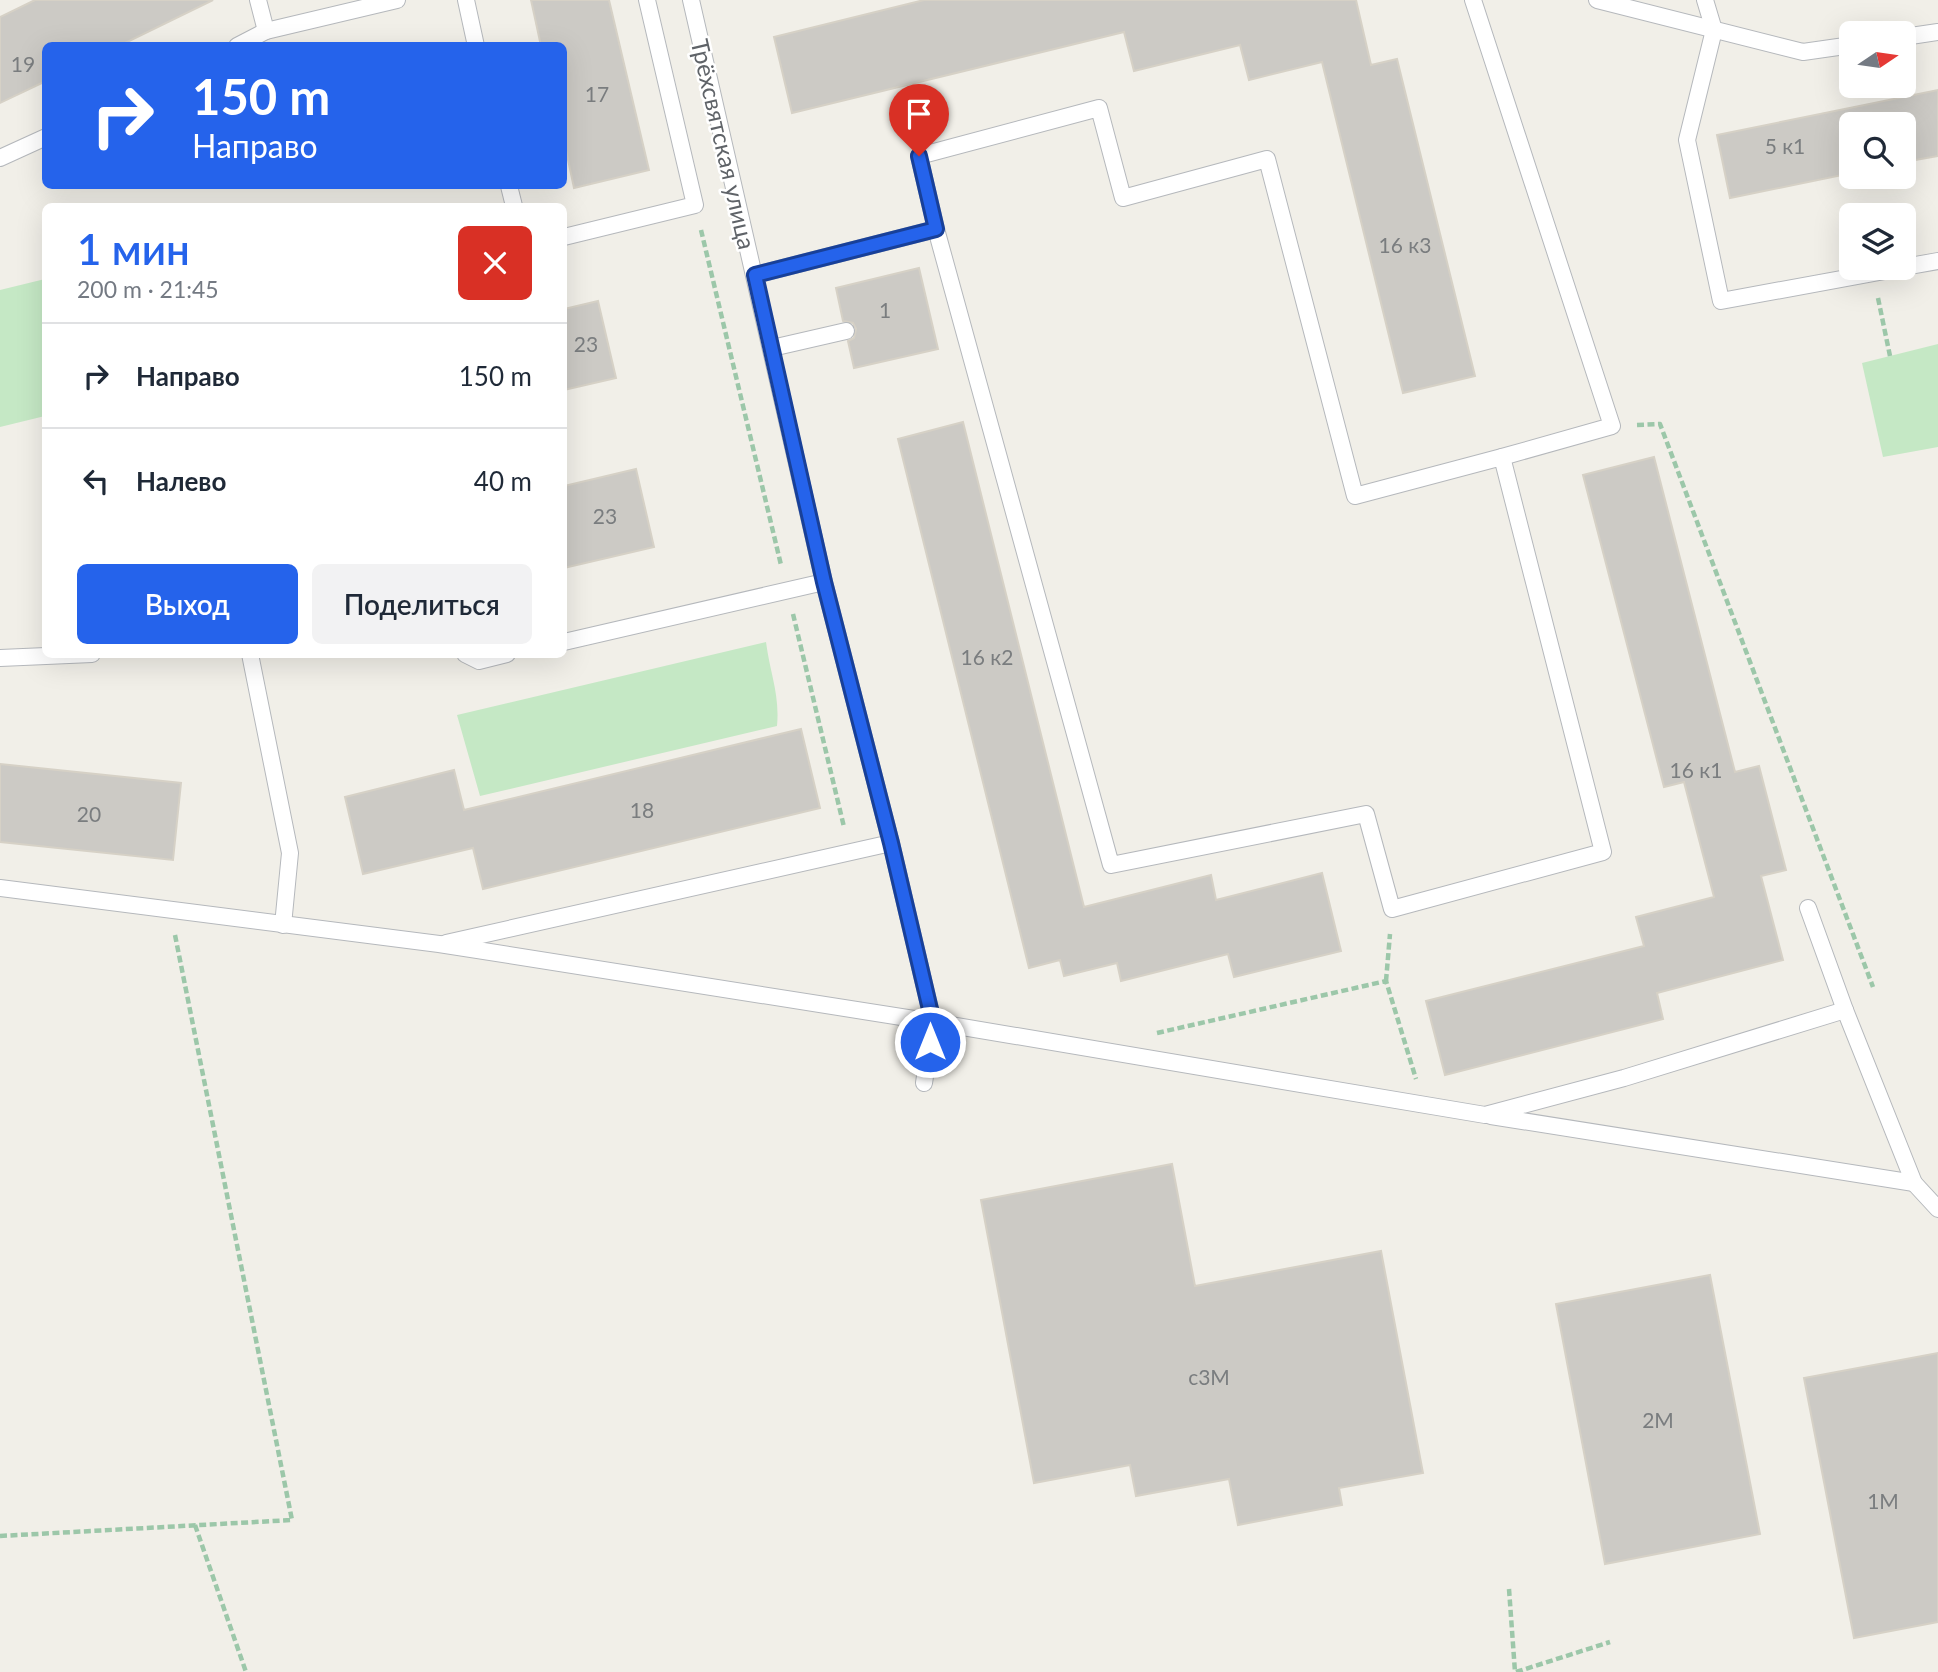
<!DOCTYPE html>
<html lang="ru">
<meta charset="utf-8">
<style>
:root{--surface:#fff;--page:#f2f2f3;--text:#1f2937;--muted:#747a83;--line:#e0e1e3;--accent:#2563eb}
body{margin:0;font-family:Lato,sans-serif;background:var(--page);color:var(--text);height:100vh;display:flex;flex-direction:column;font-size:26px;white-space:nowrap}
*{box-sizing:border-box;margin:0}
p{font-size:23px;color:var(--muted)}
.icon{flex:none;width:38px;height:38px;fill:none;stroke:currentColor;stroke-width:2;stroke-linecap:round;stroke-linejoin:round}
.map{position:relative;flex:1;overflow:hidden}
.panel{position:absolute;left:42px;top:203px;width:525px;height:455px;display:flex;flex-direction:column;background:var(--surface);border-radius:10px;box-shadow:0 7px 28px #0002}
.panel>*{flex:none}
.hud{position:absolute;left:42px;top:42px;width:525px;height:147px;border-radius:10px;box-shadow:0 7px 28px #0002;background:#2563eb;color:#fff;overflow:hidden}
.needle{width:46px;rotate:77deg}
.buttons{position:absolute;left:1839px;top:21px;display:grid;gap:14px}
.buttons a{display:grid;place-items:center;width:77px;height:77px;border-radius:10px;background:var(--surface);box-shadow:0 7px 28px #0002;font-size:35px}
.pin{position:absolute;display:grid;place-items:center;width:60px;height:60px;color:#fff;margin:-72px -30px;border-radius:50% 50% 50% 0;rotate:-45deg;box-shadow:0 0 7px #0007}
.pin .icon{rotate:45deg}
.me{position:absolute;width:77px;margin:-38px;rotate:0deg;stroke-linejoin:round;filter:drop-shadow(0 0 5px #0008)}
.turn{display:flex;align-items:center;gap:24px;height:147px;padding:0 35px;font-size:32px}
.turn .icon{width:91px;height:91px;stroke-width:2.5}
.turn b{display:block;font-size:49px;line-height:60px}
.round{display:grid;place-items:center;flex:none;width:74px;height:74px;border-radius:10px;background:var(--page)}
.head{display:flex;align-items:center;justify-content:space-between;height:119px;padding:0 35px}
h1{font-size:42px;font-weight:600;line-height:52px;color:var(--accent)}
.cta{display:flex;gap:14px;margin-top:auto;padding:14px 35px}
.cta a{flex:1;height:80px;border-radius:10px;background:var(--accent);color:#fff;font-size:28px;font-weight:600;line-height:80px;text-align:center}
.cta a+a{background:var(--page);color:var(--text)}
ul{padding:0;list-style:none}
li{display:flex;align-items:center;gap:21px;height:105px;padding:0 35px;border-top:2px solid var(--line)}
li div{flex:1}
li b{display:block;font-size:26px}
li em{font-style:normal}
.map>svg:first-child{display:block}
.green{fill:#c5e8c5}
.building{fill:#cccac5;stroke:#d6d1c6;stroke-width:2}
.lines{fill:none;stroke-linecap:round;stroke-linejoin:round}
.lane-casing{stroke:#b5b8bc;stroke-width:18}
.path{stroke:#9cc7a9;stroke-width:4.5;stroke-dasharray:7 3.5;stroke-linecap:butt}
.lane{stroke:#fff;stroke-width:16}
.route-casing{stroke:#184099;stroke-width:18}
.route{stroke:#2563eb;stroke-width:12}
.labels{text-anchor:middle;dominant-baseline:central;stroke-width:5;stroke-linejoin:round;paint-order:stroke}
.number-label{font-size:21px;fill:#7a7d7f}
.street-label{font-size:24px;fill:#5f6368;stroke:#fff}
</style>
<div class="map">
<svg width="1938" height="1672" viewBox="0 0 1938 1672">
<rect width="100%" height="100%" fill="#f1efe8"/>
<!-- green -->
<g class="green">
<path d="M45,279V416L0,427V290Z"/>
<path d="M1938,344V447L1883,457L1862,363Z"/>
<path d="M766,642C770,673 780,695 777,726L480,796L457,715Z"/>
</g>
<!-- building -->
<g class="building">
<path d="M35,0H213L119,46H46V81L0,103V17Z"/>
<path d="M531,0H609L649,170L574,188L564,141V46H541Z"/>
<path d="M924,0H1356L1371,65L1397,59L1475,376L1403,393L1322,62L1249,80L1240,45L1134,71L1124,32L792,113L774,37Z"/>
<path d="M1938,90V156L1904,162V124H1852V173L1730,198L1717,135Z"/>
<path d="M919,268L938,349L854,368L848,341L854,338L856,329L853,323L843,321L836,288Z"/>
<path d="M598,301L616,378L564,390V309Z"/>
<path d="M963,422L1084,907L1211,875L1216,900L1322,873L1341,951L1234,977L1228,954L1121,981L1117,963L1064,976L1060,960L1029,968L898,439Z"/>
<path d="M1654,457L1735,772L1759,766L1786,870L1761,876L1783,960L1657,993L1663,1019L1445,1075L1426,1001L1644,946L1636,917L1714,897L1684,782L1664,787L1583,475Z"/>
<path d="M636,469L654,547L564,568V486Z"/>
<path d="M801,729L820,808L483,889L473,848L363,874L345,797L454,770L464,810Z"/>
<path d="M0,764L181,783L173,860L0,842Z"/>
<path d="M1172,1164L1195,1286L1381,1251L1423,1473L1339,1488L1342,1505L1238,1525L1229,1479L1136,1496L1130,1465L1034,1483L981,1200Z"/>
<path d="M1710,1275L1760,1534L1605,1564L1556,1304Z"/>
<path d="M1938,1353V1622L1854,1638L1804,1378Z"/>
</g>
<g class="lines">
<!-- lane casing -->
<g class="lane-casing">
<g id="lane">
<path d="M258,0L266,31L397,0"/>
<path d="M466,0L476,46"/>
<path d="M691,0L824,582L891,843L933,1022L924,1083"/>
<path d="M1473,0L1612,426L1502,457"/>
<path d="M1597,0L1803,52L1852,45"/>
<path d="M1705,0L1714,30L1687,140L1721,301L1901,268"/>
<path d="M1904,37L1938,32"/>
<path d="M237,46L266,31"/>
<path d="M0,158L46,137"/>
<path d="M509,186L514,206"/>
<path d="M564,237L695,205L647,0"/>
<path d="M1904,267L1938,261"/>
<path d="M755,275L936,229L919,156L1099,108L1123,198L1267,159L1355,496L1502,457L1603,852L1392,909L1366,814L1111,865L936,229"/>
<path d="M772,348L846,331"/>
<path d="M564,642L824,582"/>
<path d="M250,654L290,853L283,925"/>
<path d="M465,654L479,661L507,654"/>
<path d="M0,658L92,654"/>
<path d="M0,888L439,944L933,1022L1485,1115L1624,1078L1845,1010L1808,908"/>
<path d="M446,943L891,843"/>
<path d="M1845,1010L1914,1183L1938,1209"/>
<path d="M1491,1116L1914,1183"/>
</g>
</g>
<!-- path -->
<g class="path">
<path d="M701,230L781,565"/>
<path d="M1878,298L1890,356"/>
<path d="M1637,425L1660,424L1873,987"/>
<path d="M793,614L844,827"/>
<path d="M1386,981L1390,934"/>
<path d="M1157,1033L1386,981L1416,1079"/>
<path d="M195,1525L246,1672"/>
<path d="M0,1536L292,1520L175,935"/>
<path d="M1509,1589L1515,1672"/>
<path d="M1516,1672L1610,1642"/>
</g>
<!-- lane -->
<use href="#lane" class="lane"/>
</g>
<g class="lines">
<!-- route casing -->
<g class="route-casing">
<path id="route" d="M919,156L936,229L755,275L824,582L891,843L933,1022L930,1042"/>
</g>
<!-- route -->
<use href="#route" class="route"/>
</g>
<g class="labels">
<!-- number labels -->
<g class="number-label">
<text x="23" y="63">19</text>
<text x="597" y="93">17</text>
<text x="1785" y="145">5 к1</text>
<text x="1405" y="244">16 к3</text>
<text x="885" y="309">1</text>
<text x="586" y="343">23</text>
<text x="605" y="515">23</text>
<text x="987" y="656">16 к2</text>
<text x="1696" y="769">16 к1</text>
<text x="642" y="809">18</text>
<text x="89" y="813">20</text>
<text x="1209" y="1376">с3М</text>
<text x="1658" y="1419">2М</text>
<text x="1883" y="1500">1М</text>
</g>
<!-- street labels -->
<g class="street-label">
<text transform="translate(724 144) rotate(77)">Трёхсвятская улица</text>
</g>
</g>
</svg>
<div class="buttons">
<a><svg class="needle" viewBox="-14 -14 28 28"><path d="M0-13l5 13h-10z" fill="#e53935"/><path d="M0 13l5-13h-10z" fill="#747a83"/></svg></a>
<a><svg class="icon" aria-label="search" viewBox="0 0 24 24"><circle cx="10" cy="10" r="6"/><path d="M15 15l6 6"/></svg></a>
<a><svg class="icon" aria-label="layers" viewBox="0 0 24 24"><path d="M12 4l9 5-9 5-9-5zM3 14l9 5 9-5"/></svg></a>
</div>
<div class="pin" style="left:919px;top:156px;background:#d93025"><svg class="icon" aria-label="arrive" viewBox="0 0 24 24"><path d="M6 21V4h12l-3 4 3 4H6"/></svg></div>
<svg class="me" style="left:930px;top:1042px" viewBox="-20 -20 40 40"><circle r="17" fill="#2563eb" stroke="#fff" stroke-width="3"/><path d="M0-11L8 9 0 5-8 9z" fill="#fff"/></svg>
<div class="hud">
<div class="turn"><svg class="icon" aria-label="right" viewBox="0 0 24 24"><path d="M7 20v-9h11M14 6l5 5-5 5"/></svg><div><b>150 m</b>Направо</div></div>
</div>
<section class="panel">
<div class="head"><div><h1>1 мин</h1><p>200 m · 21:45</p></div><a class="round" style="background:#d93025;color:#fff"><svg class="icon" aria-label="close" viewBox="0 0 24 24"><path d="M6 6l12 12M18 6L6 18"/></svg></a></div>
<ul>
<li><svg class="icon" aria-label="right" viewBox="0 0 24 24"><path d="M7 20v-9h11M14 6l5 5-5 5"/></svg><div><b>Направо</b></div><em>150 m</em></li>
<li><svg class="icon" aria-label="left" viewBox="0 0 24 24"><path d="M17 20v-9H6M10 6l-5 5 5 5"/></svg><div><b>Налево</b></div><em>40 m</em></li>
</ul>
<div class="cta"><a>Выход</a><a>Поделиться</a></div>
</section>
</div>
